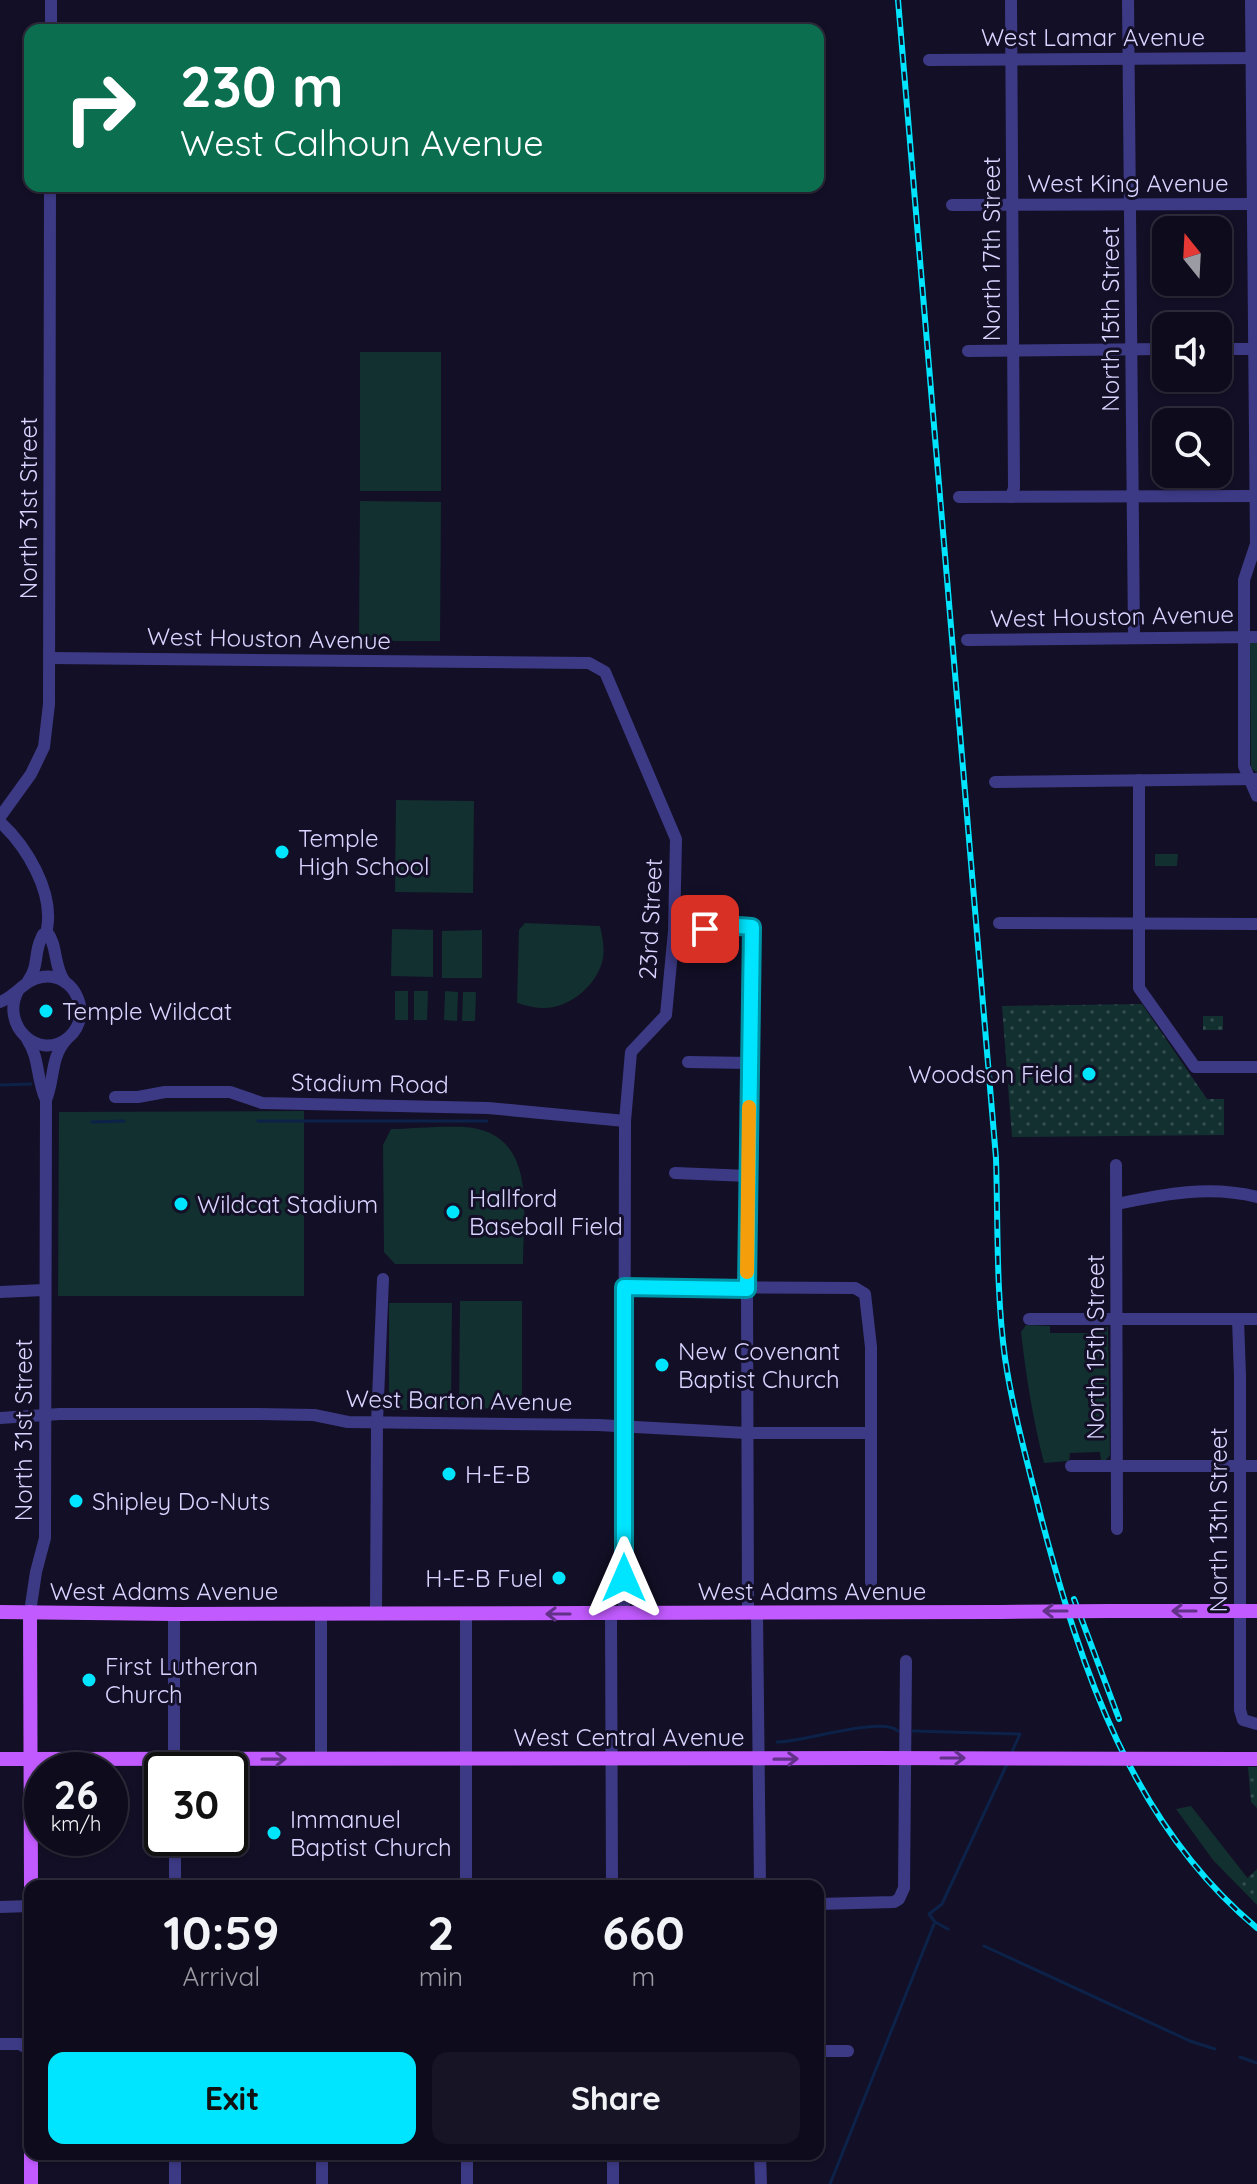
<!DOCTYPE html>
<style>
:root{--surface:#0e0b1c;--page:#171425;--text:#f1f3f6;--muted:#9b9ba3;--line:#2e2b3b;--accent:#00e5ff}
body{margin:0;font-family:Quicksand,sans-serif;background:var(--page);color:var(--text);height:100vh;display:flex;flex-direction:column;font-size:30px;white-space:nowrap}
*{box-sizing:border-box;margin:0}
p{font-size:26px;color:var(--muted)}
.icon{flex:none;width:44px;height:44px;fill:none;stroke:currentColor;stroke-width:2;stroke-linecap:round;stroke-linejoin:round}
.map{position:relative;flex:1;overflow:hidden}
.sheet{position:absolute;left:24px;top:1880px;width:800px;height:280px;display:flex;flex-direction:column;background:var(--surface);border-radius:16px;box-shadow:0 2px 6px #0004,0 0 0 2px var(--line)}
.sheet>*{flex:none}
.guide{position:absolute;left:24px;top:24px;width:800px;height:168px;border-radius:16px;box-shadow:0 2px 6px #0004,0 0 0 2px var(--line);background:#0b6e4f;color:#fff;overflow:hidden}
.needle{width:52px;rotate:342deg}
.buttons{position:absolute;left:1152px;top:216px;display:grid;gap:16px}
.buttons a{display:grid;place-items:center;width:80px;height:80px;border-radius:16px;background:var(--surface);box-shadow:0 2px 6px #0004,0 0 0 2px var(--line);font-size:40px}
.speed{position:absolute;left:24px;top:1752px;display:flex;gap:16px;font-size:40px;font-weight:700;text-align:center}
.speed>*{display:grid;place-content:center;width:104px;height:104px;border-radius:50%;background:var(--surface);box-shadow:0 2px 6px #0004,0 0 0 2px var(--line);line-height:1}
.speed small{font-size:20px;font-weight:400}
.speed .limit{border:4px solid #111;border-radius:12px;background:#fff;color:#111}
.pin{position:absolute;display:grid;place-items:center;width:68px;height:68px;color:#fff;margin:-34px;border-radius:16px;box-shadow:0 4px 12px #0006}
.me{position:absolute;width:88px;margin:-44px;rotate:0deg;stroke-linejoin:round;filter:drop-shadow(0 0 6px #0008)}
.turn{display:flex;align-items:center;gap:28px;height:168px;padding:0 24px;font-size:36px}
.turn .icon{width:104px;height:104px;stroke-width:2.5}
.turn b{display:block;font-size:56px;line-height:68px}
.eta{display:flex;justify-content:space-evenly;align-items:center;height:136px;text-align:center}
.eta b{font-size:48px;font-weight:700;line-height:56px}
.action{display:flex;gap:16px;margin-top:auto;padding:16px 24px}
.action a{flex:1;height:92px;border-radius:16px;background:var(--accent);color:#111;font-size:32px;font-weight:700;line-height:92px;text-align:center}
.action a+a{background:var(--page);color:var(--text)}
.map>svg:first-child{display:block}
.grass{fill:#12302f}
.park{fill:url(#park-dots)}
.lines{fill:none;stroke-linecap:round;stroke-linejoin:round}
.stream{stroke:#0c2248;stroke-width:3}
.minor{stroke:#3d3a85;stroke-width:12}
.major{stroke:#c25bff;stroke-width:14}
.rail-casing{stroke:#00e5ff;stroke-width:6}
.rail{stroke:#130f26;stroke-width:3;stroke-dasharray:9;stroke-linecap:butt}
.major-bridge{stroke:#c25bff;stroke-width:14}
.oneway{stroke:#623188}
.route-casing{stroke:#0095a6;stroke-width:20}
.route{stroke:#00e5ff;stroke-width:14}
.slow{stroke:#f59e0b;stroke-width:14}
.poi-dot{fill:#00e5ff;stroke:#130f26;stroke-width:3}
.labels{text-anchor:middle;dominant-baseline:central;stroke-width:6;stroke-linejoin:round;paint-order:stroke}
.street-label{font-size:24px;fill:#d9d4ff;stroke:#130f26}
.poi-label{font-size:24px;fill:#d9d4ff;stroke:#130f26;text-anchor:start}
</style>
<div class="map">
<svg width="1257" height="2184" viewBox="0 0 1257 2184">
<defs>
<pattern id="park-dots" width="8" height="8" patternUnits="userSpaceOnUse" patternTransform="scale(2)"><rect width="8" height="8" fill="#12302f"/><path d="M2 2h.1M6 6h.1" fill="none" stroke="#344d4e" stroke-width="1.8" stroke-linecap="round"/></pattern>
</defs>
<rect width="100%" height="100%" fill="#130f26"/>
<!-- grass -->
<g class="grass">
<rect x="360" y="352" width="81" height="139"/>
<path d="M360,501L441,502L440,641H359Z"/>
<path d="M1250,643H1257V773L1251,768Z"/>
<path d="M396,800L474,801L473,893L395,892Z"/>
<path d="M1155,854H1178L1177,866H1155Z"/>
<path d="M525,923L600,926C602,936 605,948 603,958C598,985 569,1009 542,1008C534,1008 525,1005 517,1003L519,930Z"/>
<path d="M392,929L433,930V977L391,976Z"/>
<path d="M482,930V978H442V931Z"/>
<rect x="395" y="991" width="13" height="29"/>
<path d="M414,991H428L427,1020H414Z"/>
<path d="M445,991L458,992L457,1021L444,1020Z"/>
<path d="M463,992H476L475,1021H462Z"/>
<path d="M304,1111V1296H58L59,1112Z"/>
<path d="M391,1129C412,1129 460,1124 478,1129C537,1143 523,1217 523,1264H395L384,1252L383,1145Z"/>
<path d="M460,1301H522V1409L459,1408Z"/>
<path d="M389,1303H452L451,1410H389Z"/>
<path d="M1026,1325L1050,1326V1333H1100V1326L1108,1327L1110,1455L1106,1460H1101L1100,1452L1070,1453L1069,1461L1044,1463C1033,1420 1026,1376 1021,1332Z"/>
<path d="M1191,1806L1257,1890V1905L1213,1860L1176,1809Z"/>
</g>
<!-- park -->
<g class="park">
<path d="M1142,1004L1207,1099H1224V1135L1012,1137L1002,1006Z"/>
<rect x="1203" y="1016" width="20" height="14"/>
<path d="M1248,1767H1257V1808L1251,1802Z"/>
<path d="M1257,1869V1902L1240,1885Z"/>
</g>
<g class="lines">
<!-- stream -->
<g class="stream">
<path d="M0,1085L31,1084"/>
<path d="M258,1121H487"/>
<path d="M92,1122L124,1121"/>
<path d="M913,1731L1020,1734L1011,1754"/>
<path d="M777,1742C804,1742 881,1716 898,1731"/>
<path d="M948,1929L935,1922L929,1914L942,1904L1007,1764"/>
<path d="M984,1946L1190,2041L1215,2049"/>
<path d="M1240,2057L1257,2063"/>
<path d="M830,2184L934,1924"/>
</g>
<!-- minor -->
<g class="minor">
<path d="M1128,0L1134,637"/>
<path d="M1251,0L1256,544L1244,580V766L1257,796"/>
<path d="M51,30V0"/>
<path d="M929,60L1257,58"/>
<path d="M952,205L1257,204"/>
<path d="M1218,349H1252"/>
<path d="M968,351L1166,349"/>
<path d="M959,497L1257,496"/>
<path d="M1011,497L1014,488L1011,0"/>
<path d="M967,640L1257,637"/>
<path d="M50,658L589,663L605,672L676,839L674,931L666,1015L631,1052L625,1121L624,1614"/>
<path d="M1139,780V988L1195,1067H1257"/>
<path d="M995,782L1257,779"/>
<path d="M0,817L31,774L44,747L49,704L50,186"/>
<path d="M0,822C26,846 54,891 47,929C44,940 45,928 41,939C34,953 39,966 28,981"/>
<path d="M999,923L1257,924"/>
<path d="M705,929L724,925L752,927L747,1289L748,1613"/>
<path d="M47,932C58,946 53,965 65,982"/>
<path d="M0,1002C16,996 25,979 42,977C75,972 94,1015 69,1037C38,1063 0,1024 18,991"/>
<path d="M27,1039C40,1058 36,1079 46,1100"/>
<path d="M688,1062L749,1063"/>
<path d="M115,1097H138L165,1092H230L262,1103L488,1108L625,1121"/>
<path d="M1116,1165L1117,1529"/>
<path d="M675,1173L749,1176"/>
<path d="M1117,1204C1164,1194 1210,1185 1257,1197"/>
<path d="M624,1287L855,1288L865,1294L871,1347V1582"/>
<path d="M0,1292L44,1290"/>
<path d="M1029,1319H1257"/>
<path d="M1238,1319L1240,1376V1710L1243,1720L1257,1724"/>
<path d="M0,1418L60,1414H259L314,1415L348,1422L598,1425L747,1433H870"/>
<path d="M1071,1466H1257"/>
<path d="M30,1612L36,1572L45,1538L46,1100C55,1078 50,1057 67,1039"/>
<path d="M376,1612L377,1422L383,1279"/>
<path d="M321,1613V1759"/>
<path d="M757,1613L760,1886"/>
<path d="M174,1614V1770"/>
<path d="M611,1614L612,1886"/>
<path d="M175,1838V1886"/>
<path d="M466,1886V1614"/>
<path d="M818,1904L894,1902L899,1899L904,1888L906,1661"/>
<path d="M0,1907L30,1906"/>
<path d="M0,2044H20L30,2050"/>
<path d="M818,2051H848"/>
<path d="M175,2154V2184"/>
<path d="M322,2154V2184"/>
<path d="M467,2154V2184"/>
<path d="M760,2154L761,2184"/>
<path d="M613,2184V2154"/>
</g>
<!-- major -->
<g class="major">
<path d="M1110,1611H1257"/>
<path d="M0,1612L174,1614L1000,1612"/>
<path d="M30,1612L31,1886"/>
<path d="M0,1759L875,1758"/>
<path d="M1236,1759H1257"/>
<path d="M31,2154V2184"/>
</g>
<!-- rail casing -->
<g class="rail-casing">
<g id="rail">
<path d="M898,0L996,1158C998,1224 996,1292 1005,1358C1013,1412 1028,1464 1041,1517C1081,1669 1132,1824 1257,1928"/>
<path d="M1074,1599L1119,1719"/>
</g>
</g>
<!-- rail -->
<use href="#rail" class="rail"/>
<!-- major-bridge -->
<g class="major-bridge">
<path d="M1000,1612L1110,1611"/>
<path d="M875,1758L1236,1759"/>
</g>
</g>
<!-- one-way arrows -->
<defs><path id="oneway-shaft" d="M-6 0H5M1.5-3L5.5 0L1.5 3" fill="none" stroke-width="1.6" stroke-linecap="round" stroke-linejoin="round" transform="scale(2)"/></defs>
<g class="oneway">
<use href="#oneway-shaft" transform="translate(1055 1611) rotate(180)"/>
<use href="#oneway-shaft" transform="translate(1184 1611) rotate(180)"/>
<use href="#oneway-shaft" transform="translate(558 1614) rotate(-180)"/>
<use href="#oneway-shaft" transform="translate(953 1758)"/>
<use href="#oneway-shaft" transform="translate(274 1759) rotate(-1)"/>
<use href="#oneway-shaft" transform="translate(786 1759) rotate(-1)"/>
</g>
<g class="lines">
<!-- route casing -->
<g class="route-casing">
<path id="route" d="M624,1578V1287L747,1289L752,927L724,925L705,929"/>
</g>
<!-- route -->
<use href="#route" class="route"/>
<!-- slow -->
<path class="slow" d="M747,1272L749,1107"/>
</g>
<!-- markers -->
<g class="poi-dot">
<circle cx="282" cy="852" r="8"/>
<circle cx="46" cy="1011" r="8"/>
<circle cx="1089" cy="1074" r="8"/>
<circle cx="181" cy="1204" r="8"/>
<circle cx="453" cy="1212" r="8"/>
<circle cx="662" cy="1365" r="8"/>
<circle cx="449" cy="1474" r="8"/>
<circle cx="76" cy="1501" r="8"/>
<circle cx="559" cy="1578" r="8"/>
<circle cx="89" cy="1680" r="8"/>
<circle cx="274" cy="1833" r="8"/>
</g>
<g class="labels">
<!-- street labels -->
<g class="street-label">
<text x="1093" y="37">West Lamar Avenue</text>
<text x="1128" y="183">West King Avenue</text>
<text transform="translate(991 249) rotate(-90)">North 17th Street</text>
<text transform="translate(1110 319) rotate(-90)">North 15th Street</text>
<text transform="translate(28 508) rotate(-90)">North 31st Street</text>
<text transform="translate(1112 616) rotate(-1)">West Houston Avenue</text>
<text transform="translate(269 638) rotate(1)">West Houston Avenue</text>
<text transform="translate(650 919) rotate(-87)">23rd Street</text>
<text transform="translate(370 1083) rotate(1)">Stadium Road</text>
<text transform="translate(1095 1347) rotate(-90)">North 15th Street</text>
<text transform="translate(459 1400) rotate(1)">West Barton Avenue</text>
<text transform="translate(23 1430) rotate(-90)">North 31st Street</text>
<text transform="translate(1218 1520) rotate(-90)">North 13th Street</text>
<text x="164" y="1591">West Adams Avenue</text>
<text x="812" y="1591">West Adams Avenue</text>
<text x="629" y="1737">West Central Avenue</text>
</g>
<!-- poi labels -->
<g class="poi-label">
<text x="298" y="838">Temple<tspan x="298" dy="28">High School</tspan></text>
<text x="62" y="1011">Temple Wildcat</text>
<text x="1073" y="1074" text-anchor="end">Woodson Field</text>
<text x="469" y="1198">Hallford<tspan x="469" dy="28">Baseball Field</tspan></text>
<text x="197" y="1204">Wildcat Stadium</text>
<text x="678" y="1351">New Covenant<tspan x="678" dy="28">Baptist Church</tspan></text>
<text x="465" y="1474">H-E-B</text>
<text x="92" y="1501">Shipley Do-Nuts</text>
<text x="543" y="1578" text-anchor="end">H-E-B Fuel</text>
<text x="105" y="1666">First Lutheran<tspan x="105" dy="28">Church</tspan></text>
<text x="290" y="1819">Immanuel<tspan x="290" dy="28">Baptist Church</tspan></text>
</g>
</g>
</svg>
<div class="buttons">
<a><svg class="needle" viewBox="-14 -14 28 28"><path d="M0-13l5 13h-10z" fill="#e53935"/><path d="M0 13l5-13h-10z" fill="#9b9ba3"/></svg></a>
<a><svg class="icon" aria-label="sound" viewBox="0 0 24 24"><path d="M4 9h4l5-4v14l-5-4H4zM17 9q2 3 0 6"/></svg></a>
<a><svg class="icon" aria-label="search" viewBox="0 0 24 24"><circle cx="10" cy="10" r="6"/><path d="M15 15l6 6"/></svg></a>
</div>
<div class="speed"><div>26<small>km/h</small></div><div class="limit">30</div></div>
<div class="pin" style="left:705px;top:929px;background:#d93025"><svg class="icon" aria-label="arrive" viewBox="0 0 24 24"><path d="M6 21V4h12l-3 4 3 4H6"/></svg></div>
<svg class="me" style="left:624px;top:1578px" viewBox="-20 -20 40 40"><path d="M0-17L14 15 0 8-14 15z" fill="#00e5ff" stroke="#fff" stroke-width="4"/></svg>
<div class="guide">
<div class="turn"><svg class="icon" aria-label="right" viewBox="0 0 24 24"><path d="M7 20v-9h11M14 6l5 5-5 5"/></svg><div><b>230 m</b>West Calhoun Avenue</div></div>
</div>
<section class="sheet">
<div class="eta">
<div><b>10:59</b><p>Arrival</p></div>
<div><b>2</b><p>min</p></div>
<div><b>660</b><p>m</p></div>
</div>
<div class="action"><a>Exit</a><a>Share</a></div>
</section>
</div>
